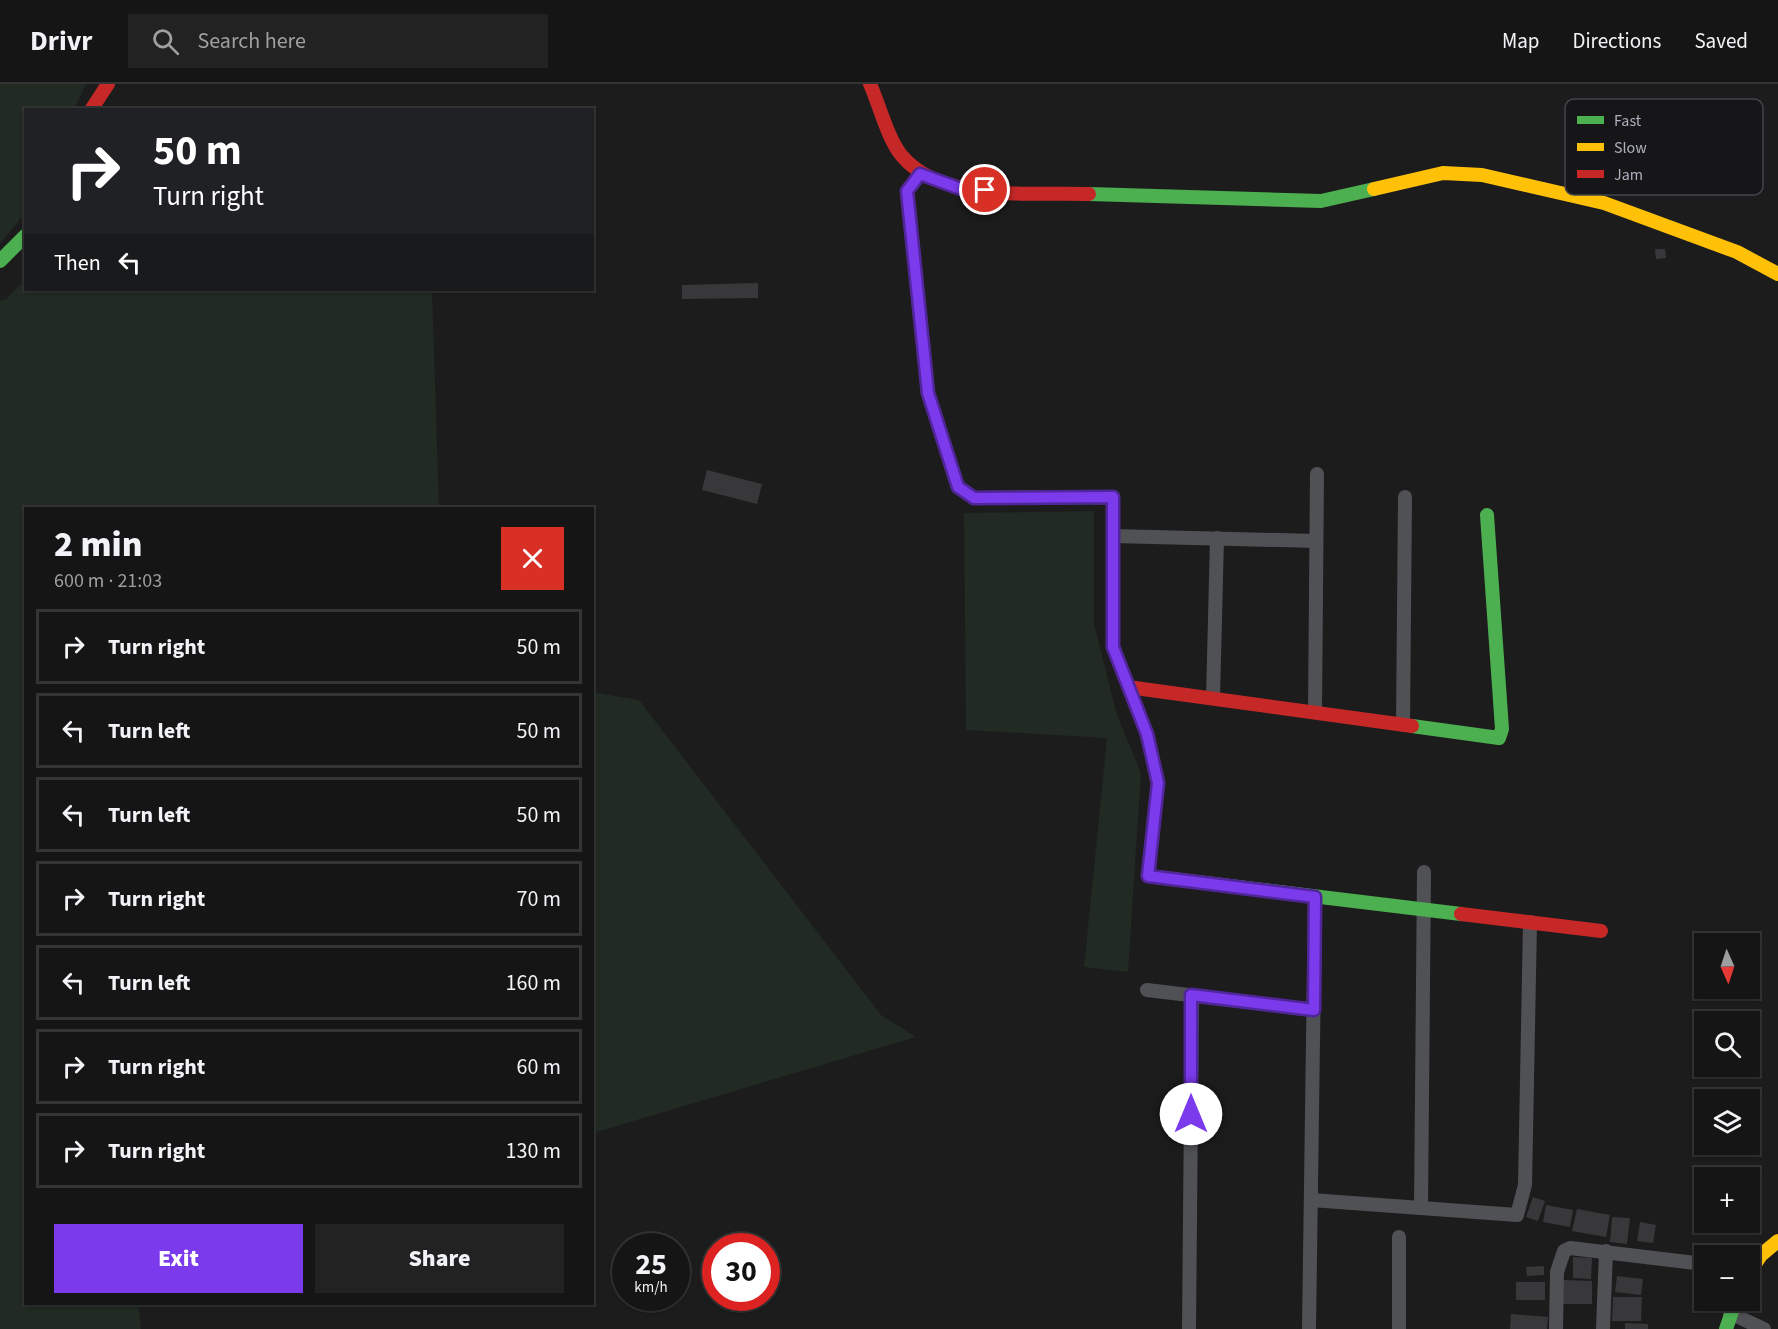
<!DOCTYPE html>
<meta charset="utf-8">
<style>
:root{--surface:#151515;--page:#222;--text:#f1f3f6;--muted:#9d9fa0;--line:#343434;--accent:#7c3aed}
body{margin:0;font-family:"Source Sans 3",sans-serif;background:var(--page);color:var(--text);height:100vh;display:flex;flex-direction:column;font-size:22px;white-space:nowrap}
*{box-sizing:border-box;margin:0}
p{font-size:20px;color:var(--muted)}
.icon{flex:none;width:33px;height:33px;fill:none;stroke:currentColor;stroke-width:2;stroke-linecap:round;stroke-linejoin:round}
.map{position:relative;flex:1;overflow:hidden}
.drawer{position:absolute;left:24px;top:423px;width:570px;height:798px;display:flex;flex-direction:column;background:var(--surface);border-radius:0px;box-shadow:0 2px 4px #0004,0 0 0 2px var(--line)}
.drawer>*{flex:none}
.guide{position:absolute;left:24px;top:24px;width:570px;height:183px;border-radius:0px;box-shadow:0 2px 4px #0004,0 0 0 2px var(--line);background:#202124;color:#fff;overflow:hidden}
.needle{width:39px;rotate:177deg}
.tools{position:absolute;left:1694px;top:849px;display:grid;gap:12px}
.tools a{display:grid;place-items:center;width:66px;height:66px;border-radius:0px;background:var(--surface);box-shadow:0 2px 4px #0004,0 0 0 2px var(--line);font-size:30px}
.speed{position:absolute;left:612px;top:1149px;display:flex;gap:12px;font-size:30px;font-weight:700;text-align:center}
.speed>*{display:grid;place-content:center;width:78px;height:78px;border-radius:50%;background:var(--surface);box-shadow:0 2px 4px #0004,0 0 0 2px var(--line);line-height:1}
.speed small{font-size:15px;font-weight:400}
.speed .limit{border:9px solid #d22;background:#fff;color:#111}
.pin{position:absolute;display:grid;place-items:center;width:51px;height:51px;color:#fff;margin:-26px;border:3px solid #fff;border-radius:50%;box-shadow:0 2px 6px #0007}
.me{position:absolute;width:66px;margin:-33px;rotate:0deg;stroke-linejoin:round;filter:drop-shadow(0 0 4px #0008)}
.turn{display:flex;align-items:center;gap:21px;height:126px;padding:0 30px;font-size:27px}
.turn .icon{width:78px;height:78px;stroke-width:2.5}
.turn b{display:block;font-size:42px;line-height:51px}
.then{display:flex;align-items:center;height:57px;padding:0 30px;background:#0003;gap:12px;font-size:22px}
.round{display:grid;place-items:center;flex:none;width:63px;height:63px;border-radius:0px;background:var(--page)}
.head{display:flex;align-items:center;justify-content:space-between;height:102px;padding:0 30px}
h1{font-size:36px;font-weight:800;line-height:45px}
.button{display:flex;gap:12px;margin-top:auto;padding:12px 30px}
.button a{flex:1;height:69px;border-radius:0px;background:var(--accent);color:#fff;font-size:24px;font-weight:800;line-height:69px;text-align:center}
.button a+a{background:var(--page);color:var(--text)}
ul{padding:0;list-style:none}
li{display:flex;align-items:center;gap:18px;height:75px;margin:0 12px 9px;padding:0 18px;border:3px solid var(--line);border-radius:0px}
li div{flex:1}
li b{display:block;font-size:22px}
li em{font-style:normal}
header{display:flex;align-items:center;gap:36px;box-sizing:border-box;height:84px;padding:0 30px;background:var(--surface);border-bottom:2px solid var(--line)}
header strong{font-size:28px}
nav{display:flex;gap:33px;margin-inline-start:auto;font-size:21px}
.search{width:420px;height:54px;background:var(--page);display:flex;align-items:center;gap:15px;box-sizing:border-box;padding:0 21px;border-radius:0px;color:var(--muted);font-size:22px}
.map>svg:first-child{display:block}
.green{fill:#212a23}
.building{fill:#38383a}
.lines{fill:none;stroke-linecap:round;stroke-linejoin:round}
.street{stroke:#4f5155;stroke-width:14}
.fast{stroke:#4caf50;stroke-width:14}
.slow{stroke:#ffc107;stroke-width:14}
.jam{stroke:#c62828;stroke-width:14}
.route-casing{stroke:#51269a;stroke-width:15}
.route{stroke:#7c3aed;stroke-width:10}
.key{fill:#161518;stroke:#43444a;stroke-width:1.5}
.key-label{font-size:16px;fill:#adb0bd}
</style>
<header>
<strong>Drivr</strong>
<div class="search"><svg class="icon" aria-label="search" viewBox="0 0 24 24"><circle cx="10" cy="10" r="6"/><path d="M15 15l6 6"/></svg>Search here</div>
<nav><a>Map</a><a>Directions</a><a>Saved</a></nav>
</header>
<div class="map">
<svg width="1778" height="1245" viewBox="0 0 1778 1245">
<rect width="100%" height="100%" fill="#1c1c1c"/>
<!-- green -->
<g class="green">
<path d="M0,0H86L74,25L26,26L25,129L0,160Z"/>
<path d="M25,196L26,206H432L439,424H26V1220H138L141,1245H0V217L6,215Z"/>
<path d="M1094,427V539L1117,631L1141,689L1128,888L1084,883L1107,654L966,646L964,429Z"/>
<path d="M592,608L639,616L881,931L916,953L593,1049Z"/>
</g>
<!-- building -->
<g class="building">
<path d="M1655,165H1665L1666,174L1656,175Z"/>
<path d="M758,199V214L682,215V201Z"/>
<path d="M707,386L762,400L757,420L702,406Z"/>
<path d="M1533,1113L1545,1117L1538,1137L1526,1133Z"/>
<path d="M1546,1121L1573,1126L1570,1143L1543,1138Z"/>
<path d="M1577,1125L1610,1131L1606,1153L1572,1147Z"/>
<path d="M1612,1133L1630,1134L1627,1160L1610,1158Z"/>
<path d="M1640,1138L1656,1141L1653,1159L1637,1157Z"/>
<path d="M1573,1173L1592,1174L1591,1195L1573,1194Z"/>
<path d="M1544,1182V1191L1527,1192L1526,1183Z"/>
<path d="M1617,1192L1643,1195L1641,1211L1615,1208Z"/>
<path d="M1563,1196L1592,1197V1220H1563Z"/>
<rect x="1516" y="1198" width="29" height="18"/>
<path d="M1613,1213H1642L1641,1237H1612Z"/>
<path d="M1511,1230L1548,1233L1547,1245H1510Z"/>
<path d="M1625,1239L1648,1240V1245H1625Z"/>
</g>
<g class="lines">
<!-- street -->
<g class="street">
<path d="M1113,452L1316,457"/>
<path d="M1213,614L1217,454"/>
<path d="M1315,628L1317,390"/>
<path d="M1403,641L1405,413"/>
<path d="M1147,906L1314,926"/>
<path d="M1311,1116L1517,1131L1525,1101L1530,838"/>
<path d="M1421,1124L1424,788"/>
<path d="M1399,1153V1245"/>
<path d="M1730,1229L1764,1245"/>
<path d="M1189,1245L1192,911"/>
<path d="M1309,1245L1315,813"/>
<path d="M1556,1245L1557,1188L1564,1167L1570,1164L1704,1180"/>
<path d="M1603,1245L1606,1167"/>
</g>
<!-- fast -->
<g class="fast">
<path d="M1089,110L1321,117L1374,105"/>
<path d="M0,177L26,151"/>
<path d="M953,388L958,403L974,414L1113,413V485"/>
<path d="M1412,642L1499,654L1502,645L1487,431"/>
<path d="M1197,798L1461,830"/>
<path d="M1726,1245L1736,1216"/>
</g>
<!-- slow -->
<g class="slow">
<path d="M1374,105L1443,89L1482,91L1604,119L1737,168L1778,190"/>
<path d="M1749,1189L1761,1171L1778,1157"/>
</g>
<!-- jam -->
<g class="jam">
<path d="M870,0C879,20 888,56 902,72C941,119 1032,108 1089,110"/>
<path d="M91,26L108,0"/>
<path d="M920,90L907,107L928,309L953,388"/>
<path d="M1113,485V563L1147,650L1158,699L1148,792L1197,798"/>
<path d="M1128,603L1412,642"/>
<path d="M1461,830L1601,847"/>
</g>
</g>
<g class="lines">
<!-- route casing -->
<g class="route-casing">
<path id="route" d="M985,106H964L920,90L907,107L928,309L958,403L974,414L1113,413V563L1147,650L1158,699L1148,792L1315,813L1314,926L1191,911V1030"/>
</g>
<!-- route -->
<use href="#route" class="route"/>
</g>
<!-- legend -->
<rect x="1565" y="15" width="198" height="96" rx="9" class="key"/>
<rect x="1577" y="32" width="27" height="8" fill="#4caf50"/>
<rect x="1577" y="59" width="27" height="8" fill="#ffc107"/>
<rect x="1577" y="86" width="27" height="8" fill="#c62828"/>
<g class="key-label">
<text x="1614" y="42">Fast</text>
<text x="1614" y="69">Slow</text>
<text x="1614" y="96">Jam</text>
</g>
</svg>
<div class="tools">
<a><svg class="needle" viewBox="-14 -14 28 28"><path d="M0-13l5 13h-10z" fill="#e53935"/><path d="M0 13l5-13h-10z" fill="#9d9fa0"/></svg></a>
<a><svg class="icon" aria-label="search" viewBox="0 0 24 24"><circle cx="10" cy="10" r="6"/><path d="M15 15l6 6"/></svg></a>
<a><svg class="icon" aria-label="layers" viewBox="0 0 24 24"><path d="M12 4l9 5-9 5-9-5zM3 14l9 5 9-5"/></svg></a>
<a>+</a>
<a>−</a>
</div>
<div class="speed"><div>25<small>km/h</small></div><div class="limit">30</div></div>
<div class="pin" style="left:985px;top:106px;background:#d93025"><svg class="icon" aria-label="arrive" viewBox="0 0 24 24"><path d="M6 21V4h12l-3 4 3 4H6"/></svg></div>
<svg class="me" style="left:1191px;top:1030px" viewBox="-20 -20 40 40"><circle r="19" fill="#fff"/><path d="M0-13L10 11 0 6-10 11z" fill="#7c3aed"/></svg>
<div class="guide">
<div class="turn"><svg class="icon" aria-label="right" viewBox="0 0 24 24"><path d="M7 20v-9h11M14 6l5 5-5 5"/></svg><div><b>50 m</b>Turn right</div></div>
<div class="then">Then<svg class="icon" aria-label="left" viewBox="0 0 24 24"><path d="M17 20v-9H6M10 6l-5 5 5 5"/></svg></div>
</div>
<section class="drawer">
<div class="head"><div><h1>2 min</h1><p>600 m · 21:03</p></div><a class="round" style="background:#d93025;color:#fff"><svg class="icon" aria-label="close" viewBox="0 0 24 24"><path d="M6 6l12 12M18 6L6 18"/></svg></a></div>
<ul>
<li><svg class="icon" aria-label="right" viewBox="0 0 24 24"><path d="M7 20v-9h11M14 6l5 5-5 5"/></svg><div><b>Turn right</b></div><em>50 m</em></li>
<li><svg class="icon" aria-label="left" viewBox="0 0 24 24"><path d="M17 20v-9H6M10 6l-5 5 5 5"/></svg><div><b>Turn left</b></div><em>50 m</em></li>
<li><svg class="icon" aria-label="left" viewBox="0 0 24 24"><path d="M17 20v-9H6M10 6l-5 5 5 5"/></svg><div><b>Turn left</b></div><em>50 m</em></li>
<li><svg class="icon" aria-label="right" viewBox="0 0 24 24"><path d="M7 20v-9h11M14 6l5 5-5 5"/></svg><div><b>Turn right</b></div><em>70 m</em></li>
<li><svg class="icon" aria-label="left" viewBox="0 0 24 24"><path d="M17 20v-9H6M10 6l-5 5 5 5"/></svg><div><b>Turn left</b></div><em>160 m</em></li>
<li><svg class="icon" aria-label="right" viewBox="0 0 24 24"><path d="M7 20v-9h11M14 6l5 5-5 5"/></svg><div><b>Turn right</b></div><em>60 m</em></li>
<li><svg class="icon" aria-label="right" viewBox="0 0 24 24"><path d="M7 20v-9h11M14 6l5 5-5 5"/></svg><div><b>Turn right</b></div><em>130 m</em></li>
</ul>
<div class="button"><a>Exit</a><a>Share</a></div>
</section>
</div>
